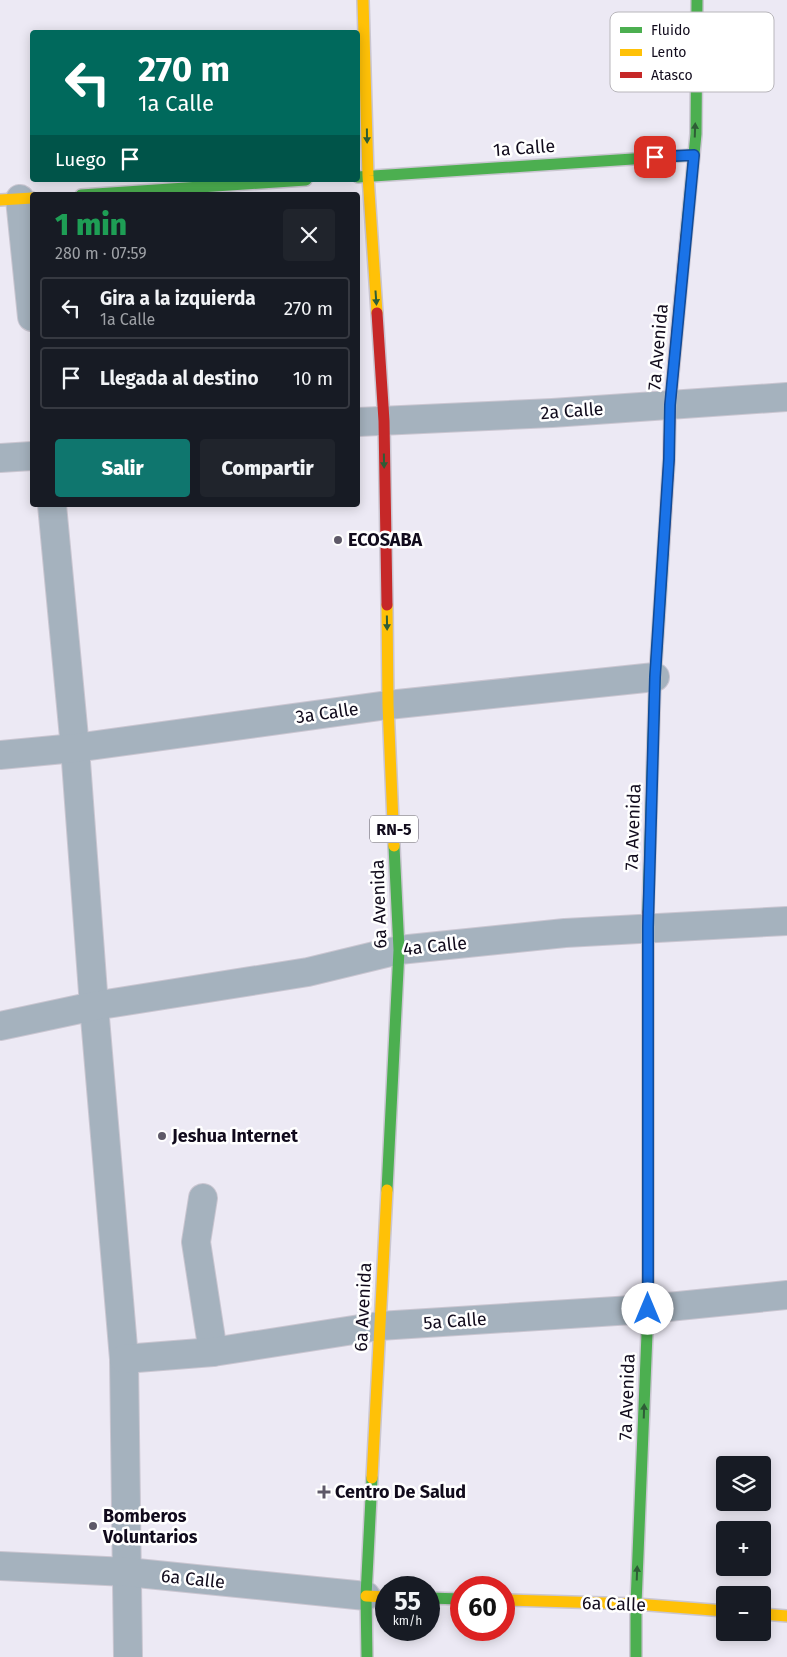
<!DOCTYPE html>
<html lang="es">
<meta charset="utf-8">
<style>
:root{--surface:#171b24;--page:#20242c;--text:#f1f3f6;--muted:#9ea1a6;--line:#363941;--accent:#0f766e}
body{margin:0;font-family:"Fira Sans",sans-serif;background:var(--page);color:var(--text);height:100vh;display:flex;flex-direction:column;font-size:19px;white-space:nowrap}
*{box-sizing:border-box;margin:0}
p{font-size:16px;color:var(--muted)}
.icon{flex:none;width:28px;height:28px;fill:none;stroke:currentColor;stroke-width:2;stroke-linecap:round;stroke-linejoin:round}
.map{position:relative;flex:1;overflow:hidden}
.panel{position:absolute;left:30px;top:192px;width:330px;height:315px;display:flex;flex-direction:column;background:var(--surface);border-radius:5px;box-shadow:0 2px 12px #0003}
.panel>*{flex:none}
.guide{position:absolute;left:30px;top:30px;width:330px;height:152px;border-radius:5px;box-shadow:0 2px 12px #0003;background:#00695c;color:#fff;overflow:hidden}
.fabs{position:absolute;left:716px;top:1456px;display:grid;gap:10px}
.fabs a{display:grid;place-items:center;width:55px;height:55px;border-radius:5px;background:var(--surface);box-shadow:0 2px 12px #0003;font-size:25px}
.speed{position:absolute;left:375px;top:1576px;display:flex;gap:10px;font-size:25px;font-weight:700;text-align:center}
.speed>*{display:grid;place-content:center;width:65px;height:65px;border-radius:50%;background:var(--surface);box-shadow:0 2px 12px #0003;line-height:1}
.speed small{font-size:12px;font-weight:400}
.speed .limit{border:8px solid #d22;background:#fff;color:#111}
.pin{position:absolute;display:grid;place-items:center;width:42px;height:42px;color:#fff;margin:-21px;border-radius:10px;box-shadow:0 2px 8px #0006}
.me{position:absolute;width:55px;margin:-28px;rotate:0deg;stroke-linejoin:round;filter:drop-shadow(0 0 4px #0008)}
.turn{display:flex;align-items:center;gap:18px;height:105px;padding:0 25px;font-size:22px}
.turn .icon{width:65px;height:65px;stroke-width:2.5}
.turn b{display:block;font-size:35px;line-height:42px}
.then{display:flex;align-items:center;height:48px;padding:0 25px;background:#0003;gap:10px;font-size:19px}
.round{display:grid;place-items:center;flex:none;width:52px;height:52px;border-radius:5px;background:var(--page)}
.summary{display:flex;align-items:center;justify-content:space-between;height:85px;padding:0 25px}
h1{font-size:30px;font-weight:800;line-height:38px;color:#1e9e55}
.action{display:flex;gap:10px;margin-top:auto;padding:10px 25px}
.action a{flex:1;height:58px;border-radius:5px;background:var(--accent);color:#fff;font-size:20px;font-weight:800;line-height:58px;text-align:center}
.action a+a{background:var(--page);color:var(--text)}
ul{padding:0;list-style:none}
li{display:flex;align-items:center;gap:15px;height:62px;margin:0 10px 8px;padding:0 15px;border:2px solid var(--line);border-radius:5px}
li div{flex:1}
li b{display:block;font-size:19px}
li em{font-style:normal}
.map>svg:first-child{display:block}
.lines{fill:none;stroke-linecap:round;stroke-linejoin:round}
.street-casing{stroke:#cac6d1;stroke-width:30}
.fast-casing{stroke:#cac6d1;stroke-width:14}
.slow-casing{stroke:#cac6d1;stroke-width:14}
.jam-casing{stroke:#cac6d1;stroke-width:14}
.street{stroke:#a5b2be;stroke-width:28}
.fast{stroke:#4caf50;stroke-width:11}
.slow{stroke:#ffc107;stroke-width:11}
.jam{stroke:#c62828;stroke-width:11}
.oneway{fill:#2e5d36}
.route-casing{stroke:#114b97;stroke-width:12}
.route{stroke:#1a73e8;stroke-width:9}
.poi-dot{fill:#5e5968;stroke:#fff;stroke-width:2}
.labels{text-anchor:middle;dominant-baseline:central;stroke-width:5;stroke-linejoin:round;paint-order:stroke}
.shield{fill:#fff;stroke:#585460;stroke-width:1}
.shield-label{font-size:16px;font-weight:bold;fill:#110b1c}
.street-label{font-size:18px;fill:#110b1c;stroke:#fff}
.poi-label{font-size:18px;font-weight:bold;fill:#110b1c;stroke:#fff;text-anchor:start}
.key{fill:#fff;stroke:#b8b6bb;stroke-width:1}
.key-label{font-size:14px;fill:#110b1c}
</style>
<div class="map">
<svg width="787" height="1657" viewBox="0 0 787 1657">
<rect width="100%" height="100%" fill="#ece9f4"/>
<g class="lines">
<!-- street casing -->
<g class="street-casing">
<g id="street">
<path d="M20,199L32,317"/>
<path d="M358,422L552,413L787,397"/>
<path d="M0,458L32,456"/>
<path d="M52,505L75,748L94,1006L124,1359L128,1657"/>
<path d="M0,755L75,748L388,705L655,677"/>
<path d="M0,1026L94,1006L308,972L399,950L565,933L787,921"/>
<path d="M203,1198L196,1242L213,1352"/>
<path d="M124,1359L213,1352L379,1326L648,1309L787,1295"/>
<path d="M0,1566L127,1572L366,1596"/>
</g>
</g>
<!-- fast casing -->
<g class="fast-casing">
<g id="fast">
<path d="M358,177L693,155"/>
<path d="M81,195L306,180"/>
<path d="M686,236L696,134L697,0"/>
<path d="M648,912L655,677L663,554"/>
<path d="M387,1190L399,950L394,846"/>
<path d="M429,1598L461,1599"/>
<path d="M367,1657L366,1596L372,1478"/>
<path d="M636,1657V1604L648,1309V1154"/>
</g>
</g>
<!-- slow casing -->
<g class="slow-casing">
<g id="slow">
<path d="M363,0L368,176L377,313"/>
<path d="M0,200L32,198"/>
<path d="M387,605L388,705L394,846"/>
<path d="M372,1478L387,1190"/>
<path d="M366,1596L386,1597"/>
<path d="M504,1600L636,1604L725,1611"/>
<path d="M762,1614L787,1616"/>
</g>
</g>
<!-- jam casing -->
<g class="jam-casing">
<g id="jam">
<path d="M377,313L384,421L387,605"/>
<path d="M663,554L669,459L670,405L686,236"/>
<path d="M648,1154V912"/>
</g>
</g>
<!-- street -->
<use href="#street" class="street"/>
<!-- fast -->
<use href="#fast" class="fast"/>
<!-- slow -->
<use href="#slow" class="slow"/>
<!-- jam -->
<use href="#jam" class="jam"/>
</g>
<!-- one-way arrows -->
<defs><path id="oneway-solid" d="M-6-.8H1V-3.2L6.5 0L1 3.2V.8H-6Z" transform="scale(1.25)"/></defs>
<g class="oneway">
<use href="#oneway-solid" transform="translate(695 130) rotate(-88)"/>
<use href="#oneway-solid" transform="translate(367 136) rotate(89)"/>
<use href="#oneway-solid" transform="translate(376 298) rotate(86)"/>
<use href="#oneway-solid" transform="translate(384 461) rotate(89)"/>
<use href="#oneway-solid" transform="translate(387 623) rotate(89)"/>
<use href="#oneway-solid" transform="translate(644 1411) rotate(-88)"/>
<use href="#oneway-solid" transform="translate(637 1573) rotate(-88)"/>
</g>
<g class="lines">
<!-- route casing -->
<g class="route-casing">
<path id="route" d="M648,1309V927L655,677L669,459L670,405L694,155L655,157"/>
</g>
<!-- route -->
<use href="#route" class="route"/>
</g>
<!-- markers -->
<g class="poi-dot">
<circle cx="338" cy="540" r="5"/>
<circle cx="162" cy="1136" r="5"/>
<path d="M321.5 1484.5h5v5h5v5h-5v5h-5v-5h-5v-5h5z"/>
<circle cx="93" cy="1526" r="5"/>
</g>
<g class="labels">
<!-- shield labels -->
<rect class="shield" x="370" y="815.5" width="48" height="27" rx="4"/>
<g class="shield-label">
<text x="394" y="829">RN-5</text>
</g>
<!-- street labels -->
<g class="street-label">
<text transform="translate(524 148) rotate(-4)">1a Calle</text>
<text transform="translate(658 347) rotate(-85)">7a Avenida</text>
<text transform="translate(572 411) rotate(-4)">2a Calle</text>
<text transform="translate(327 713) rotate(-8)">3a Calle</text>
<text transform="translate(633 827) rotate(-88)">7a Avenida</text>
<text transform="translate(379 904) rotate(-92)">6a Avenida</text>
<text transform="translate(435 946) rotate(-6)">4a Calle</text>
<text transform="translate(363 1307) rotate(-87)">6a Avenida</text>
<text transform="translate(455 1321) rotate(-4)">5a Calle</text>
<text transform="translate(627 1397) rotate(-88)">7a Avenida</text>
<text transform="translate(193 1579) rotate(6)">6a Calle</text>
<text transform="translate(614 1604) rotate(2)">6a Calle</text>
</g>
<!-- poi labels -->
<g class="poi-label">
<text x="348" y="540">ECOSABA</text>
<text x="172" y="1136">Jeshua Internet</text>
<text x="335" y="1492">Centro De Salud</text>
<text x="103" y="1516">Bomberos<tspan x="103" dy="21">Voluntarios</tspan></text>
</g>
</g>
<!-- legend -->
<rect x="610" y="12" width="164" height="80" rx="8" class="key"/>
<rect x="620" y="27" width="22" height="6" fill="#4caf50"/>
<rect x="620" y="49" width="22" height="7" fill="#ffc107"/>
<rect x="620" y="72" width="22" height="6" fill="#c62828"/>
<g class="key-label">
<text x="651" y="35">Fluido</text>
<text x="651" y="57">Lento</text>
<text x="651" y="80">Atasco</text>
</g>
</svg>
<div class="fabs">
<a><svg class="icon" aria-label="layers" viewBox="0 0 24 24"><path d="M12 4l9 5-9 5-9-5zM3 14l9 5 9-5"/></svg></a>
<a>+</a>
<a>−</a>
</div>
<div class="speed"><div>55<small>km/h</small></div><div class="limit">60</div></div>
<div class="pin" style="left:655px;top:157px;background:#d93025"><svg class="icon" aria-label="arrive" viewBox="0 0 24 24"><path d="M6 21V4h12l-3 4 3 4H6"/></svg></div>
<svg class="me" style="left:648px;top:1309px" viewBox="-20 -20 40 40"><circle r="19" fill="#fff"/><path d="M0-13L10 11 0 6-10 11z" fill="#1a73e8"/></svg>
<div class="guide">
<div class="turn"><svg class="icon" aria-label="left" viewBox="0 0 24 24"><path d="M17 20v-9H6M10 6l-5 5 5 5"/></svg><div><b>270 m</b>1a Calle</div></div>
<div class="then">Luego<svg class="icon" aria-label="arrive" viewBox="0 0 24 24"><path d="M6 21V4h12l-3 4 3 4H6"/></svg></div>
</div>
<section class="panel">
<div class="summary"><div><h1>1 min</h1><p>280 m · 07:59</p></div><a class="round"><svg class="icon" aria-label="close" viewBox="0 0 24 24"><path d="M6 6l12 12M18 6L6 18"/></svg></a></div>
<ul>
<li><svg class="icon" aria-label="left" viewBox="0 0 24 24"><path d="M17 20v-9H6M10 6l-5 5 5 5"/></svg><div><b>Gira a la izquierda</b><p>1a Calle</p></div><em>270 m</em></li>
<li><svg class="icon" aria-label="arrive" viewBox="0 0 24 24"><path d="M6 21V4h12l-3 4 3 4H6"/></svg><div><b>Llegada al destino</b></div><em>10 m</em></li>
</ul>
<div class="action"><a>Salir</a><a>Compartir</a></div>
</section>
</div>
